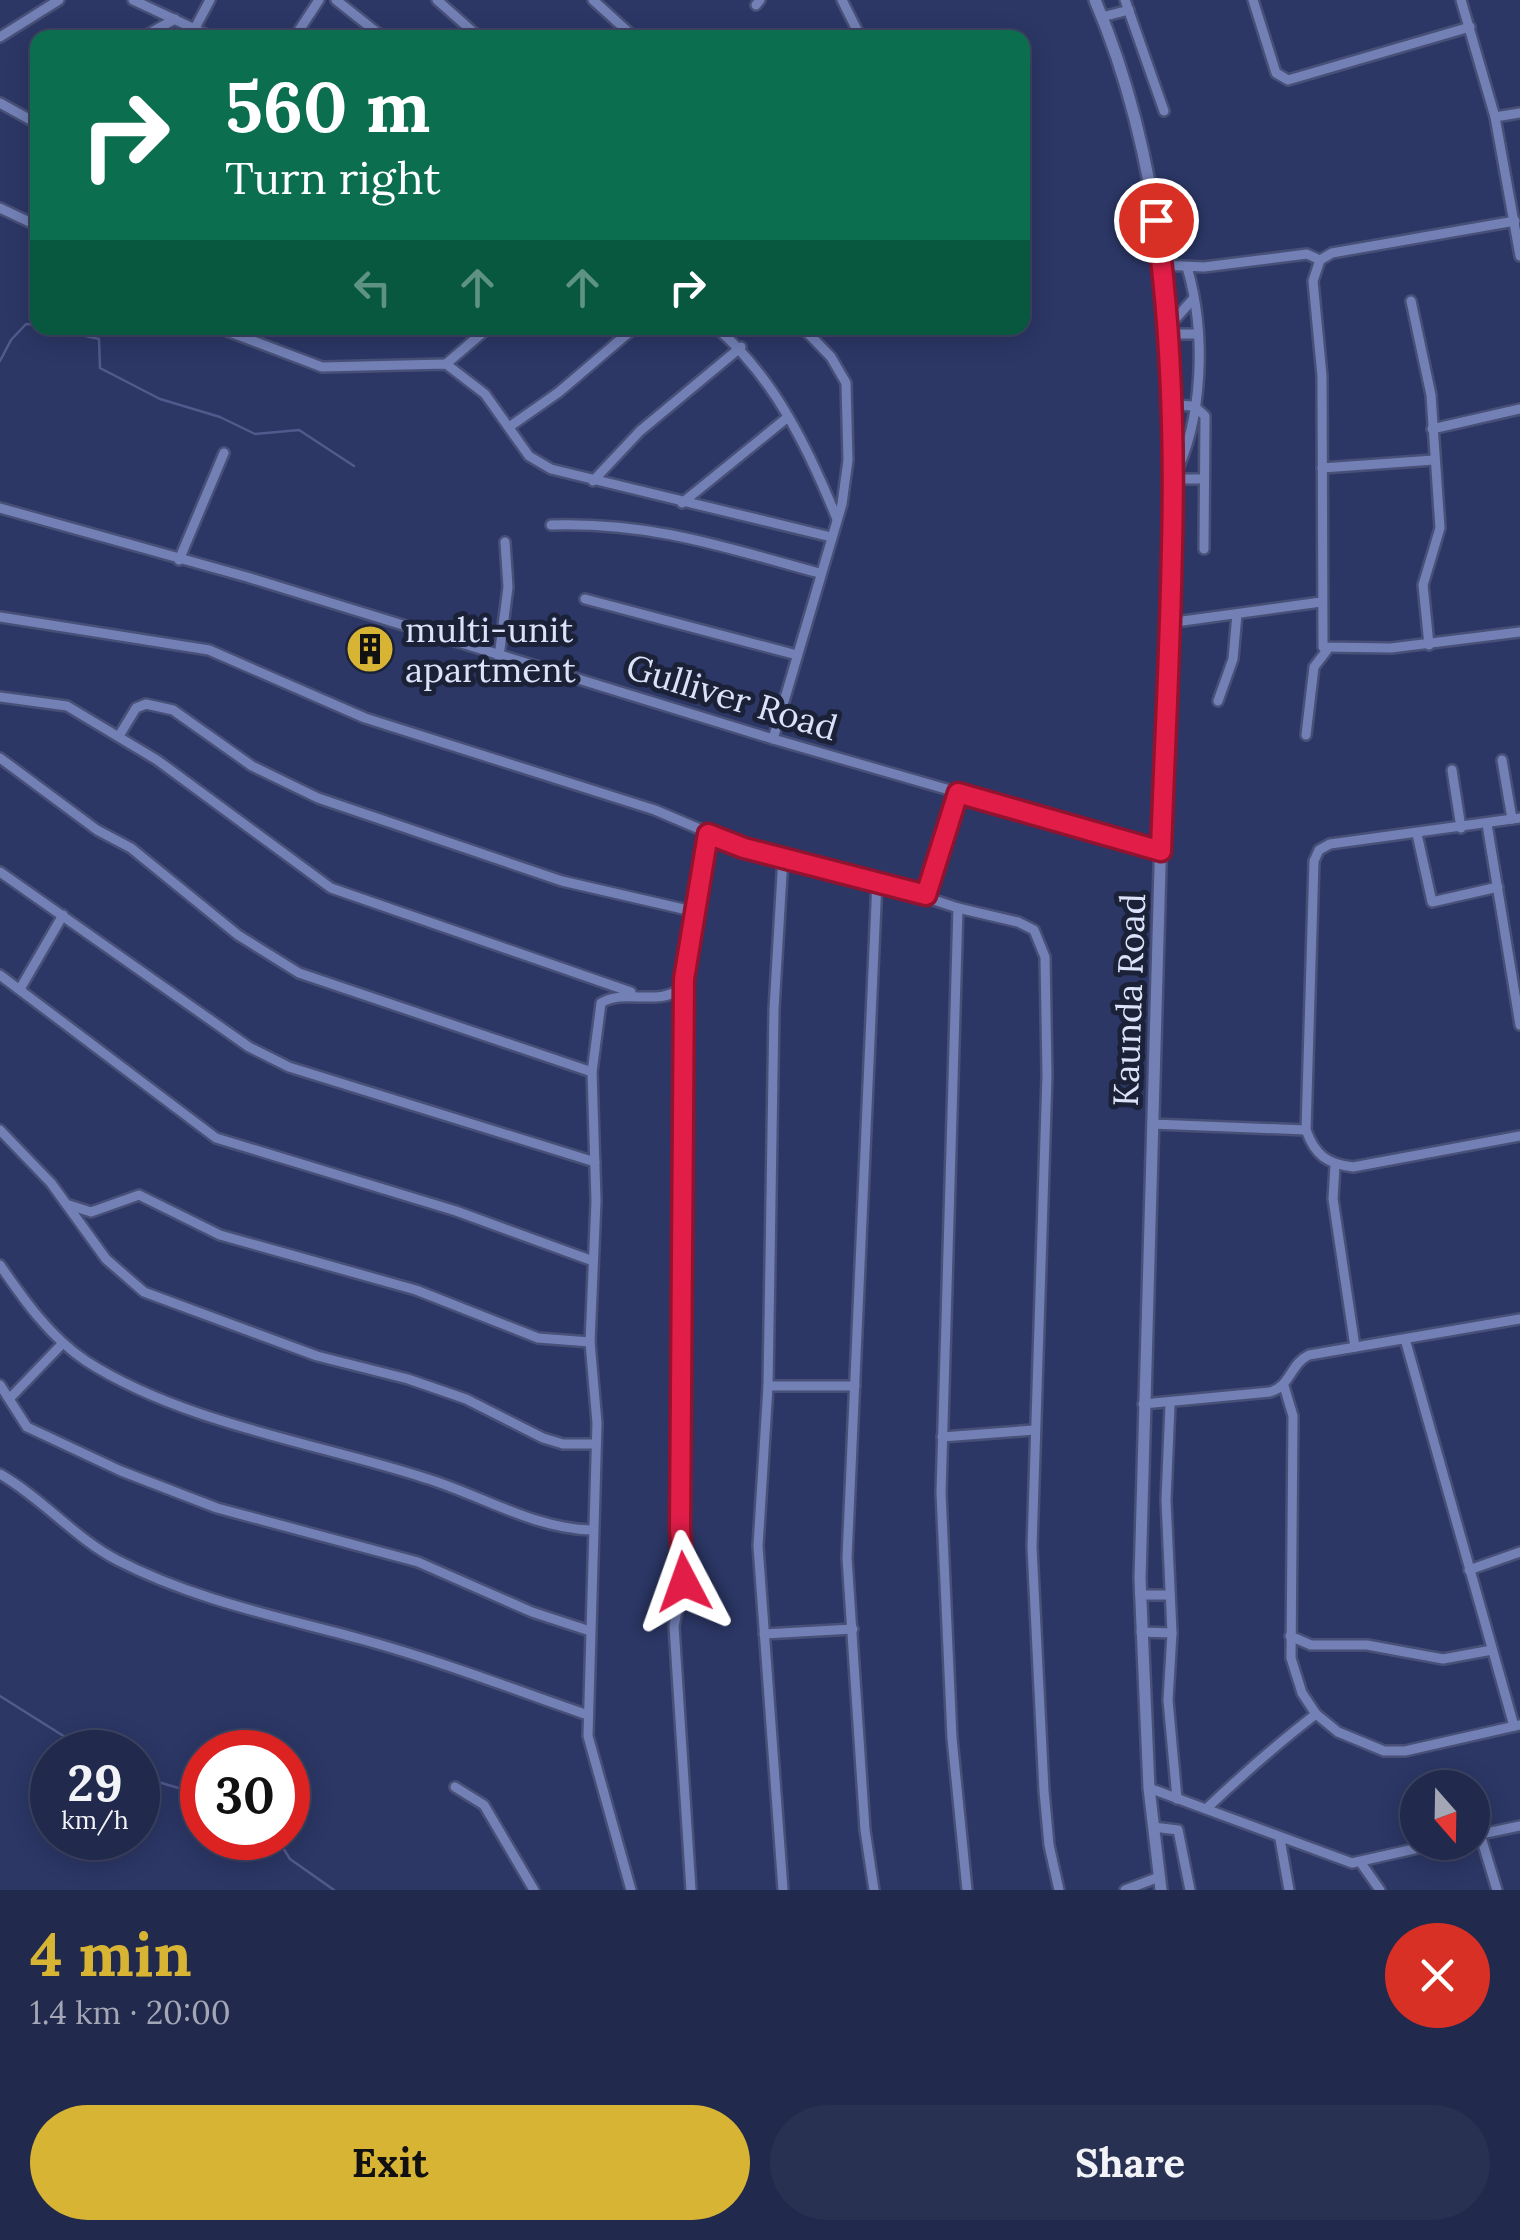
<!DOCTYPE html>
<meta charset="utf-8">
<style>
:root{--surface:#21294c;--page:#293153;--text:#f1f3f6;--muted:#a2a6b5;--line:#3e4564;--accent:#d8b434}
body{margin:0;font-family:Lora,serif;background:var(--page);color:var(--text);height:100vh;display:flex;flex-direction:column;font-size:38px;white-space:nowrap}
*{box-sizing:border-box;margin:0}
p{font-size:32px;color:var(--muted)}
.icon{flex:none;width:55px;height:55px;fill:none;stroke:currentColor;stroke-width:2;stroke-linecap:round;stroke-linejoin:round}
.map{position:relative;height:1890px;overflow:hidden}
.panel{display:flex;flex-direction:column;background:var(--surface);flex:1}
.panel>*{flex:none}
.hud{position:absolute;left:30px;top:30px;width:1000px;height:305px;border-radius:20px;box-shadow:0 5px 25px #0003,0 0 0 2px var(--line);background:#0b6e4f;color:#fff;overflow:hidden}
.needle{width:65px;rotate:160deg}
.controls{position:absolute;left:1400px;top:1770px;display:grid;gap:20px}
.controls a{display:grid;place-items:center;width:90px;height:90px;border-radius:50%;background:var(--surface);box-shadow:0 5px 25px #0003,0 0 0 2px var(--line);font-size:50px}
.speed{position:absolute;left:30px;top:1730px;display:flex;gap:20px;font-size:50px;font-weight:700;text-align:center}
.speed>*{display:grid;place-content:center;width:130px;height:130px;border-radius:50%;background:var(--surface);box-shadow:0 5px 25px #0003,0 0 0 2px var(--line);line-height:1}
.speed small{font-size:25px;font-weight:400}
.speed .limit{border:15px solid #d22;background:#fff;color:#111}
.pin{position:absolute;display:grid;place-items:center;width:85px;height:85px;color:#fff;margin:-42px;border:5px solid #fff;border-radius:50%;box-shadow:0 2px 10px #0007}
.me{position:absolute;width:110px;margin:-55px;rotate:356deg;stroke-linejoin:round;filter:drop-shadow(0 0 8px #0008)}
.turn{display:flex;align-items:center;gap:35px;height:210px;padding:0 30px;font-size:45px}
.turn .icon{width:130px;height:130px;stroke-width:2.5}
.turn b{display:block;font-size:70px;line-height:85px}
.lanes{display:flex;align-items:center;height:95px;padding:0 30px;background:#0003;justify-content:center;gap:50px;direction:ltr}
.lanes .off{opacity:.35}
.round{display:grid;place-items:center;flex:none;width:105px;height:105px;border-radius:52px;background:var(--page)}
.summary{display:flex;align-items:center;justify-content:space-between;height:170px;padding:0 30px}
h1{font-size:60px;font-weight:800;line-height:75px;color:var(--accent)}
.cta{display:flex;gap:20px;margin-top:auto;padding:20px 30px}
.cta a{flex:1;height:115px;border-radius:60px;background:var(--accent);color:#111;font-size:40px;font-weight:800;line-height:115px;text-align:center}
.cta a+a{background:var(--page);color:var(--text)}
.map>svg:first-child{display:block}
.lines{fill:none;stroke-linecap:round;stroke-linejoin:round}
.stream{stroke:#525a8d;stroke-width:2.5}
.minor-casing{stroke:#485077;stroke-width:14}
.secondary-casing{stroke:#485077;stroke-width:16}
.minor{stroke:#7280b6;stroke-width:9}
.secondary{stroke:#7280b6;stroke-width:11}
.route-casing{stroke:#92132f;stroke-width:25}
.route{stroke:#e11d48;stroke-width:18}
.labels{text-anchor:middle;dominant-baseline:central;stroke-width:10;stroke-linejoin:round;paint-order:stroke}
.poi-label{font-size:35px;fill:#dbe3fb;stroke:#1b2136;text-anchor:start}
.street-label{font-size:35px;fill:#dbe3fb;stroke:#1b2136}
</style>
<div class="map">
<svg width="1520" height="1890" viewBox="0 0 1520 1890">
<rect width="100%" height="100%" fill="#2c3766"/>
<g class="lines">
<!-- stream -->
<g class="stream">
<path d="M49,328L99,339L100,368L160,399L220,417L255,434L299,430L354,466"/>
<path d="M0,361L11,340L26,324L38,325"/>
<path d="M0,1696L89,1752"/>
<path d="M138,1776L202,1795"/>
<path d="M277,1838L290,1859L334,1890"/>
</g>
<!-- minor casing -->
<g class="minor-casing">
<g id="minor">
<path d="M133,0L214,38"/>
<path d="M336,0L384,38"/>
<path d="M437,0L480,38"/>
<path d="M593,0L635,38"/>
<path d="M842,0L861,38"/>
<path d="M1125,0L1164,111"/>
<path d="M1253,0L1276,73L1288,80L1470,27"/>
<path d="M1461,0L1495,117L1520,256"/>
<path d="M756,5L760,0"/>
<path d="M1102,17L1129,10"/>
<path d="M195,28L210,0"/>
<path d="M0,37L59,0"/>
<path d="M141,38L175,19"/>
<path d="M294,38L319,0"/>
<path d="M0,103L38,124"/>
<path d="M1495,117L1520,113"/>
<path d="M0,208L38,226"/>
<path d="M1515,221L1332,253L1320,260L1313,281L1322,376L1323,647L1391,648L1520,632"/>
<path d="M1162,265L1204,267L1307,254L1320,260"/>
<path d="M1411,301L1431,395L1440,528L1423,585L1429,645"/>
<path d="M1169,326L1194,298"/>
<path d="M219,328L322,367L446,364L485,394L529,456L551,469L831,537"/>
<path d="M717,328C775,379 808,448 837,519"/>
<path d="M1170,334H1196"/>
<path d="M446,364L488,328"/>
<path d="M1173,405L1194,406L1205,416L1204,549"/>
<path d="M509,427L559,392L634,328"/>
<path d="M1432,429L1520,409"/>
<path d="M1322,468L1434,460"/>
<path d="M1173,479C1204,419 1206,332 1187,267"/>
<path d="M1173,479H1204"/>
<path d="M593,481L640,431L741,347"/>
<path d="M682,503L788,417"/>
<path d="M0,508L247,577L773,739L1161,851"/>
<path d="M551,525C652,522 724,547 819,573"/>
<path d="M179,560L224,453"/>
<path d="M585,599L797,655"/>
<path d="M0,617L209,650L365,718L655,810L744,848L850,872L958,908L1018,922L1034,930L1045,957L1047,1075L1032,1547L1044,1791L1049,1845L1059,1890"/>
<path d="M1168,623L1321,602"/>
<path d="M499,657L508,587L505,542"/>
<path d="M0,697L67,706L157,760L331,888L631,992"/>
<path d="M1218,701L1233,659L1237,614"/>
<path d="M1306,735L1314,667L1327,650"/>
<path d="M119,736L136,708L146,704L173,710L252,766L318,798L562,881L692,911"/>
<path d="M773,739L842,504L848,460L846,383L831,357L803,328"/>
<path d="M0,758L97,830L131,848L238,935L299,973L592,1072"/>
<path d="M1502,760L1512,819"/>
<path d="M1452,770L1461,828"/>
<path d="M1520,818L1330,844L1319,850L1314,861L1306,1130C1315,1155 1327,1164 1353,1167L1520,1136"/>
<path d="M1487,824L1520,1025"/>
<path d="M1417,834L1432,902L1498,887"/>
<path d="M783,857L774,1009L768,1386L758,1546L783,1890"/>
<path d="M0,872L249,1047L289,1067L595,1162"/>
<path d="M926,895L958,793"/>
<path d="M958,908L941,1493L952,1738L967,1890"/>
<path d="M0,975L216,1138L456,1211L593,1261"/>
<path d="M684,982L680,1529L683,1582L674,1626L691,1890"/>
<path d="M20,989L63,915"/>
<path d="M1152,1124L1306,1130"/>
<path d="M0,1130L51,1183L106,1259L144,1292L317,1356L408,1379L466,1399L543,1438L563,1444H596"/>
<path d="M1335,1165L1333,1199L1355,1347"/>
<path d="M69,1205L91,1212L139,1195L220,1235L416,1290L538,1338L590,1342"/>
<path d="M0,1265C24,1300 50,1337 86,1361C182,1423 317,1443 425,1478C481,1495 532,1528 591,1530"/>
<path d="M1405,1339L1514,1726"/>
<path d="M0,1385L27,1427L121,1471L217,1508L418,1562L532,1612L590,1631"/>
<path d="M768,1386H855"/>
<path d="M1284,1386L1293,1416L1291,1658L1302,1693L1316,1714L1338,1732L1384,1751H1405L1520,1725"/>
<path d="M11,1397L63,1343"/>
<path d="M1143,1404L1270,1392C1291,1386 1290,1364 1309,1355L1520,1319"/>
<path d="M1170,1405L1166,1500L1172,1633"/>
<path d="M942,1437L1034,1430"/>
<path d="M0,1474C42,1498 76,1539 117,1560C194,1600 280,1617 364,1640C440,1661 513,1689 588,1715"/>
<path d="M1469,1570L1520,1552"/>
<path d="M1140,1595H1170"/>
<path d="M1141,1632L1172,1633L1168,1700L1177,1799"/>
<path d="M764,1634L853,1629"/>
<path d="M1290,1636L1311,1645H1367L1443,1659L1492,1650"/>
<path d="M455,1787L484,1805L534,1890"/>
<path d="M1149,1788L1352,1863L1445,1842"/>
<path d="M1206,1809C1241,1776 1277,1744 1316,1714"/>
<path d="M1153,1827L1178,1830L1190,1890"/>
<path d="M1480,1834L1497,1890"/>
<path d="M1472,1836L1520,1826"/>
<path d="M1280,1839L1289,1890"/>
<path d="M1361,1863L1380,1890"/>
<path d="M631,1890L588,1736L597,1423L590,1342L596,1201L592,1072L601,1003C625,988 659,1007 681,988L707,833"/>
<path d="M874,1890L865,1830L847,1558L877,881"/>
<path d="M1125,1890L1159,1877"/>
</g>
</g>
<!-- secondary casing -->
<g class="secondary-casing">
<path id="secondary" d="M1095,0C1149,126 1168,269 1173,405L1140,1579L1149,1788L1161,1890"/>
</g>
<!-- minor -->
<use href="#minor" class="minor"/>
<!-- secondary -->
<use href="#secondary" class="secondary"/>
</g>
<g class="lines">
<!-- route casing -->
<g class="route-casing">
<path id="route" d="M684,1582L680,1529L684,979L708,834L744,848L926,895L958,793L1161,851C1168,641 1186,429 1156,220"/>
</g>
<!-- route -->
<use href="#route" class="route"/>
</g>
<!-- icons -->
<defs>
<g id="building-disc" transform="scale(2.5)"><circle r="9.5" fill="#d8b434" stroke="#1b2136"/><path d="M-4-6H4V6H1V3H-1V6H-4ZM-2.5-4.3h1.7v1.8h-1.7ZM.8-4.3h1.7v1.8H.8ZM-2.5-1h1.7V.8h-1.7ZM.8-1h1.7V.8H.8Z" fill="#111"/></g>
</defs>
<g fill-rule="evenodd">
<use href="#building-disc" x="370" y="649"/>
</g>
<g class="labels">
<!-- poi labels -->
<g class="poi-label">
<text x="405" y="629">multi-unit<tspan x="405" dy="40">apartment</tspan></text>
</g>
<!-- street labels -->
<g class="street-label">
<text transform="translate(732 697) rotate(17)">Gulliver Road</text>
<text transform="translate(1129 1000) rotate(-88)">Kaunda Road</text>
</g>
</g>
</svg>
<div class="controls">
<a><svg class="needle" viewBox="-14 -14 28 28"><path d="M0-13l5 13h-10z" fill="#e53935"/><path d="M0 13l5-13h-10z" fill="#a2a6b5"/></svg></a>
</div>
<div class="speed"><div>29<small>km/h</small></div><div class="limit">30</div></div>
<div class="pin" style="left:1156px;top:220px;background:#d93025"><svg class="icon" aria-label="arrive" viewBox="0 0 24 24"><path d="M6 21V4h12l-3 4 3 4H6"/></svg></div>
<svg class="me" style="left:684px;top:1582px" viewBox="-20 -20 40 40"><path d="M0-17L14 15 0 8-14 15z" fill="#e11d48" stroke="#fff" stroke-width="4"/></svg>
<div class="hud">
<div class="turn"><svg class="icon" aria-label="right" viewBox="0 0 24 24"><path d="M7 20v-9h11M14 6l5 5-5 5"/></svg><div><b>560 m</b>Turn right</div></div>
<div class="lanes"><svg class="icon off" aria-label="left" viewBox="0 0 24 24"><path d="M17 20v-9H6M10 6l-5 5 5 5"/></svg><svg class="icon off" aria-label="ahead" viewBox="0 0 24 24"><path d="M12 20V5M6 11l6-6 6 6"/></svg><svg class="icon off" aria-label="ahead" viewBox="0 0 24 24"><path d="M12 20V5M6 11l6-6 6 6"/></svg><svg class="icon" aria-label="right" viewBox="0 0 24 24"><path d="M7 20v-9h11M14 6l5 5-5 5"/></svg></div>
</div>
</div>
<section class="panel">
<div class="summary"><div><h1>4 min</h1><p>1.4 km · 20:00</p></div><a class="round" style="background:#d93025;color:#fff"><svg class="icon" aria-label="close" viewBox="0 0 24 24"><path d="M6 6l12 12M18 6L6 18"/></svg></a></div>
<div class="cta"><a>Exit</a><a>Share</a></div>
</section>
